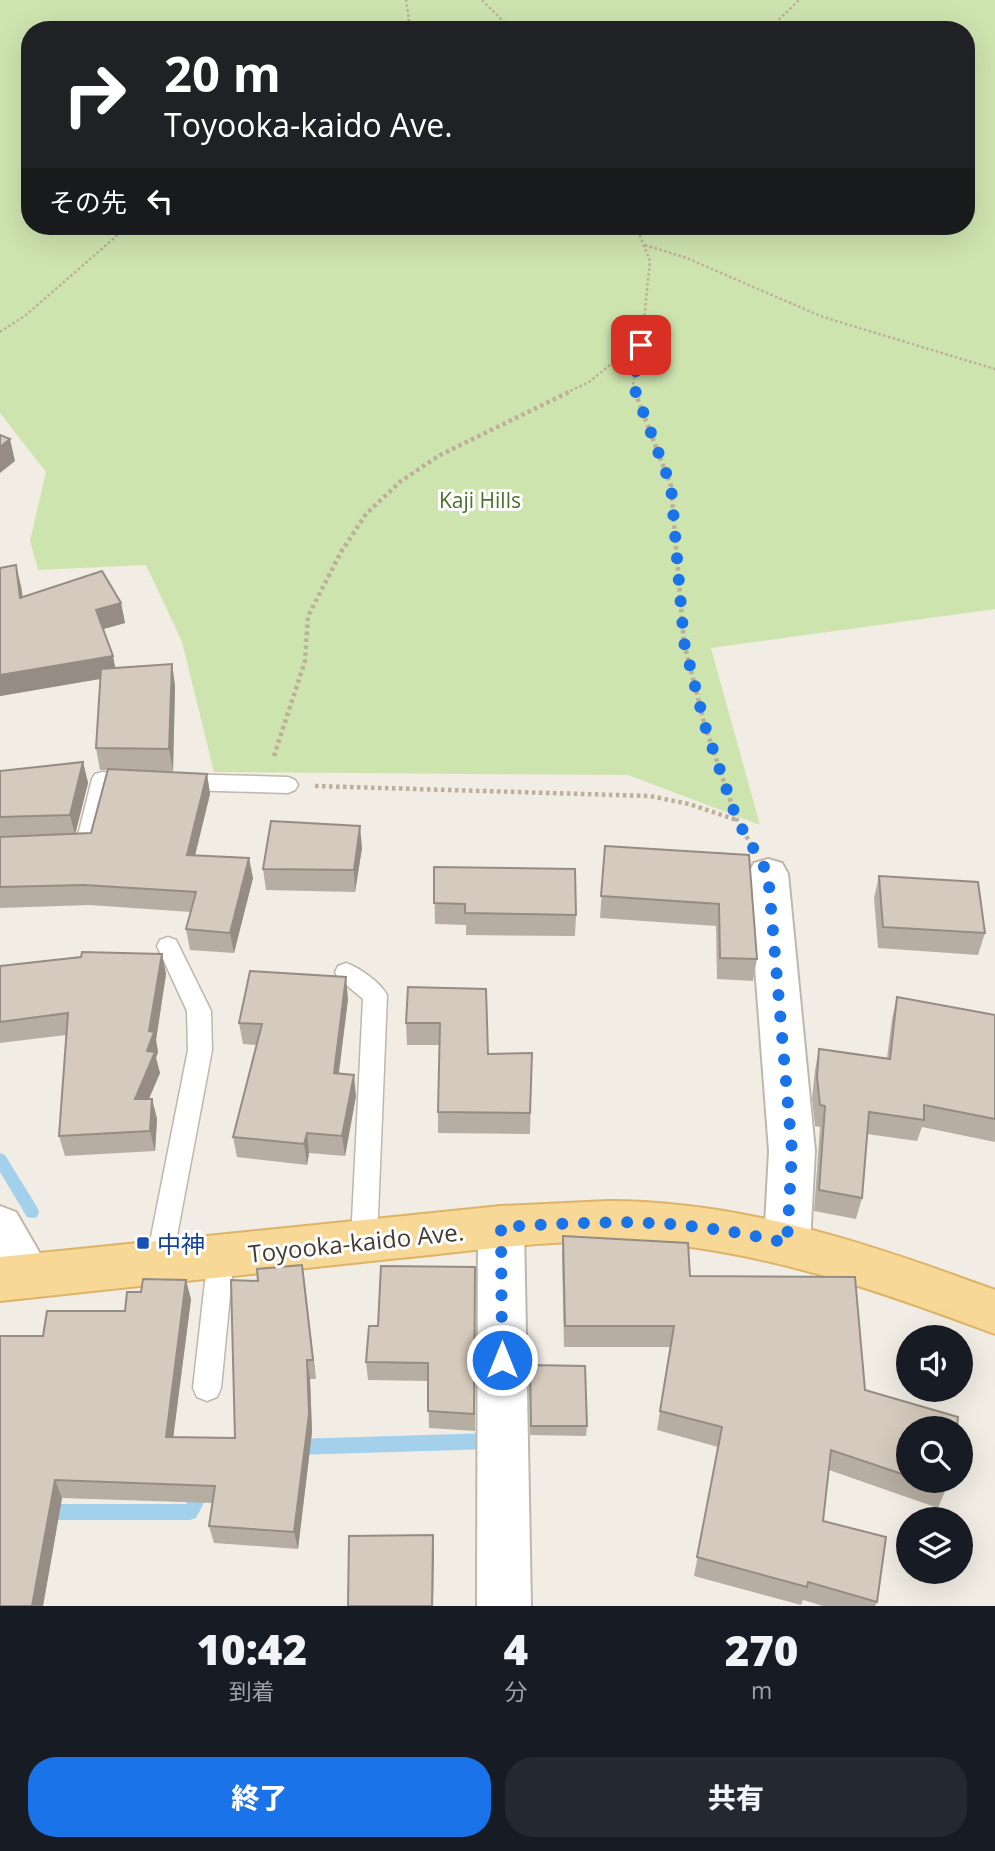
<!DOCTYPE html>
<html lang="ja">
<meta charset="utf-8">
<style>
:root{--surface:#171b24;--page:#242831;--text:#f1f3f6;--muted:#9ea1a6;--accent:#1a73e8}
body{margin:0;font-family:"Open Sans","Noto Sans JP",sans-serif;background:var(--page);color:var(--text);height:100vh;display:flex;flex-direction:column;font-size:26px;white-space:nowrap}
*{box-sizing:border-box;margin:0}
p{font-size:23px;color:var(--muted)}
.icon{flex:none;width:38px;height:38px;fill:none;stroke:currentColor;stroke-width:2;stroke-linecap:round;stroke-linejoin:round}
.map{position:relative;height:1606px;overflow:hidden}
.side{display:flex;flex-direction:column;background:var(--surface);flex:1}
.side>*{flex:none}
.guide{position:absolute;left:21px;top:21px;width:954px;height:214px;border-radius:28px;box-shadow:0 7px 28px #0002;background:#202124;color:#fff;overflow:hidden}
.buttons{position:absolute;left:896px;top:1325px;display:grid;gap:14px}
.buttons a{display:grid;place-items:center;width:77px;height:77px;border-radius:50%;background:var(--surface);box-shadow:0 7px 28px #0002;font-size:35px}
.pin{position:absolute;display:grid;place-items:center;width:60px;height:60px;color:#fff;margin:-30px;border-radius:14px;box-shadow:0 4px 10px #0006}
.me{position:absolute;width:77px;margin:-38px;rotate:0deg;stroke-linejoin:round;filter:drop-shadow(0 0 5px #0008)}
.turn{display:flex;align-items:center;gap:24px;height:147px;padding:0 28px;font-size:32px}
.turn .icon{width:91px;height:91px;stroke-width:2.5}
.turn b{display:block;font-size:49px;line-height:60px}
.then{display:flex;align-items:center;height:66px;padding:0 28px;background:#0003;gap:14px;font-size:26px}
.eta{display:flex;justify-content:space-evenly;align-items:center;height:119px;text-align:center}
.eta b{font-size:42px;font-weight:800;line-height:49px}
.button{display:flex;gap:14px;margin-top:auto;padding:14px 28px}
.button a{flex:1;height:80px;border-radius:28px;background:var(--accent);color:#fff;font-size:28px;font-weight:800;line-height:80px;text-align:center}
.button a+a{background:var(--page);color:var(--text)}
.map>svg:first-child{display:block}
.green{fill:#cee4af;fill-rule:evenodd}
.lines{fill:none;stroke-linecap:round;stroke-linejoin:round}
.stream{fill:#a3d1eb;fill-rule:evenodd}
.service-casing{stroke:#bfb7aa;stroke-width:3}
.minor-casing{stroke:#bfb7aa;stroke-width:4}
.primary-casing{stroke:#dcb367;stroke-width:4}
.path-far1{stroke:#bdaf99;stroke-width:2.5;stroke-dasharray:2.5 2.5;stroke-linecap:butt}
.path{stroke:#bdaf99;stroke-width:4.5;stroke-dasharray:3.5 3.5;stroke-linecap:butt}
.service{fill:#fff;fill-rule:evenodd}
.minor{fill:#fff;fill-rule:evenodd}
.primary{fill:#f8d896;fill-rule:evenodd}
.wall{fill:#b7aea3}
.shaded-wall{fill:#958d84}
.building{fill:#d5cabd;stroke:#958d84;stroke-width:2}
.route{stroke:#1a73e8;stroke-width:12;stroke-dasharray:0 21.6}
.transit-dot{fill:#1a4fb4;stroke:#fff;stroke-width:2.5}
.labels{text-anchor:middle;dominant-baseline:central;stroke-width:6;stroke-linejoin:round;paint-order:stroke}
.park-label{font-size:21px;fill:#49712c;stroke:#fff}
.near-street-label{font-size:24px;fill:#433c34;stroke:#fff}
.near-transit-label{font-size:24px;fill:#164399;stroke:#fff;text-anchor:start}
</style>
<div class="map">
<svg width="995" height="1606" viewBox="0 0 995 1606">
<rect width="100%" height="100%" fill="#f1ede4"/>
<!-- green -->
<path class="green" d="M0,0H995V609L711,648L760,825L628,775L214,772L182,642L146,565L38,570L30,541L46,472L0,413ZM30,30H966V226H30Z"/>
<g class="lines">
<!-- stream -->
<g class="stream">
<path d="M0,1153L5,1155L37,1207L39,1212L37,1217L32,1218L27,1217L0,1172Z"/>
<path d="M492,1433L498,1435L500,1441L498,1447L492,1449L294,1455L288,1453L286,1447L288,1441L294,1439Z"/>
<path d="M202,1483L208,1485L210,1491L196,1518L190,1520H43L37,1518L35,1512L37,1506L43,1504H186L196,1485Z"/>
</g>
<!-- service casing -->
<g class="service-casing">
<g id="service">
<path d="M102,772L141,775L144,780L141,785L111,787L94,852L72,855L64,853L61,847L64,841L77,839L92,779L95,774Z"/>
<path d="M180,774L288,777L295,780L298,785L295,790L288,793L180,790L173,787L170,782L173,777Z"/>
<path d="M168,937L176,940L211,1011L212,1050L172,1262L168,1270L159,1274L150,1270L146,1262L188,1050L187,1011L157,946L160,940Z"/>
<path d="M346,963C360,968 380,982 387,995L377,1240L373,1248L364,1251L355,1248L351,1240L363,999L338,978L335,972L338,966Z"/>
<path d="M221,1243L230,1247L234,1255L221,1388L217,1397L207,1401L197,1397L193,1388L208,1255L212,1247Z"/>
</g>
</g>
<!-- minor casing -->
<g class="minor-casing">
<g id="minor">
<path d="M768,859L782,863L788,874L815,1151L810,1243L804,1258L787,1264L770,1258L764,1243L769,1151L748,874L754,863Z"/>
<path d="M0,1206L16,1212L53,1276L46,1291L29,1298L12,1291L0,1270Z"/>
<path d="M501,1206L517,1212L524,1227L531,1606H477L478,1227L485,1212Z"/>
</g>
</g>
<!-- primary casing -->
<g class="primary-casing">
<path id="primary" d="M608,1201C743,1201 870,1244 995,1290V1334C891,1295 786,1258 675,1245C581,1234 483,1250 390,1259C260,1273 130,1287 0,1301V1257L501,1206Z"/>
</g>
<!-- path-far1 -->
<g class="path-far1">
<path d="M482,0L507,25L525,30"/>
<path d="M403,30L409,20L406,0"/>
<path d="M768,30L799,0"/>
<path d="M636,226L650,261L642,339L633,385L636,393"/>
<path d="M645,245L684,257L823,317L995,369"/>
<path d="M0,332L26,315L128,226"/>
<path d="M566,393L589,382L642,339"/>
</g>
<!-- path -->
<g class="path">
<path d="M635,392L671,486L684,643L705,726L737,820L750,843"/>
<path d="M274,756L305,661L308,616L341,552L366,514L401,481L440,455L569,392"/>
<path d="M315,786L650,796L689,804L737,820"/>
</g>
<!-- service -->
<use href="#service" class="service"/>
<!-- minor -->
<use href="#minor" class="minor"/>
<!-- primary -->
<use href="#primary" class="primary"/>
</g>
<!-- wall -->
<g class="wall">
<path d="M21,586L23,597L121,603L125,623L103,629L115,668L172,664L175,686L173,771H144L207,774L210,794L195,855L253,878L234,953L190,950L186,929L191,912L89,905L0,908V771L83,762L88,783L75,834L91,833L108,770H100L96,748L100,679L0,696Z"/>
<path d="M605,846L749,855L757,959L753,981L717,979L716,926L600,918Z"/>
<path d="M362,848L355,892L266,890L263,869Z"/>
<path d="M434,867L576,915L575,936L466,935V925L435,924Z"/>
<path d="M879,876L985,933L978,955L878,948L874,898Z"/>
<path d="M162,954L166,974L156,1040L158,1052L156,1058L160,1073L148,1099H152L157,1119L155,1151L65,1156L59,1136L66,1035L0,1043V966Z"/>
<path d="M408,987L488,1054L532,1053L530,1134L438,1133V1112L439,1045H407L406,1023Z"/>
<path d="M897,997L995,1015V1142L922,1127L917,1141L867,1134L862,1198L856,1219L814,1211L820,1127L815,1126L812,1098L815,1070L819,1049L887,1058L892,1019Z"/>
<path d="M348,999L339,1073L356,1096L345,1156L309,1153L307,1165L237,1157L233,1137L257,1045L243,1044L239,1023Z"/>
<path d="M563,1236L690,1276L865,1390L908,1428V1480H948L946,1489L938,1508L829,1470L823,1521L877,1602L875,1606H823L803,1600L801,1605L694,1576L718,1447L657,1430L670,1347H564L562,1258Z"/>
<path d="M302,1265L316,1379H310L312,1432L298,1549L214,1543L209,1526L212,1503L62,1498L43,1606V1336L125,1311L191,1299L173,1437L235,1438L258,1281Z"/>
<path d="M475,1267V1431L429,1428L428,1381L368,1380L366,1362L378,1326Z"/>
<path d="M529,1375L587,1426L586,1436L530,1435Z"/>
</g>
<!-- shaded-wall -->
<g class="shaded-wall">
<path d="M10,439L15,461L0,473V447Z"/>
<path d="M16,565L21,586L25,618L20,598Z"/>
<path d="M121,603L125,623L100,630L96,610Z"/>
<path d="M113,656L117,676L0,696V675Z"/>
<path d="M172,664L175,686L173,771L169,749Z"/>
<path d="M83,762L88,783L75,835L70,815Z"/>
<path d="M207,774L210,794L190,876L187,855Z"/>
<path d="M360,826L362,848L355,892L354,870Z"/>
<path d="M249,858L253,878L234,953L230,933Z"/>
<path d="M162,954L166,974L156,1040L158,1052L156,1058L160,1073L140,1120L135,1099L147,1051Z"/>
<path d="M346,977L348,999L336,1094L334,1073Z"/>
<path d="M354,1075L356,1096L345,1156L342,1136Z"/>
<path d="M152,1099L157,1119L155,1151L150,1131Z"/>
<path d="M307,1133L309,1153L307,1165L304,1144Z"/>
<path d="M302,1265L305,1285L316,1379L313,1360Z"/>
<path d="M186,1280L191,1299L171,1455L166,1437Z"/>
<path d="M307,1360L310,1379L312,1432L298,1549L294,1532Z"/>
<path d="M55,1480L62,1498L43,1606H32Z"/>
<path d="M433,1535L434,1552L433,1606H432Z"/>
</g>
<!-- building -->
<g class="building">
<path d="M0,435L10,439L0,447Z"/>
<path d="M16,565L20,598L102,571L121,603L96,610L113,656L0,675V568Z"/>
<path d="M172,664L169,749L96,748L101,669Z"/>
<path d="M83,762L70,815L0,817V771Z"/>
<path d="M108,769L207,774L187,855L249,858L230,933L186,929L196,892L84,885L0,887V837L91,833Z"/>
<path d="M271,821L360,826L354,870L263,869Z"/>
<path d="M605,846L749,855L757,959L720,958L719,904L601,896Z"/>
<path d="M434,867L575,869L576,915L465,913V904L434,903Z"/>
<path d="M879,876L978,882L985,933L883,927Z"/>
<path d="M82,952L162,954L149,1031L154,1032L147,1051L155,1052L135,1099H152L150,1131L59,1136L68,1013L0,1022V966L81,957Z"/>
<path d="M250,971L346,977L334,1073L354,1075L342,1136L307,1133L304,1144L233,1137L262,1024L239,1023Z"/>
<path d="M408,987L486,989L488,1054L532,1053L530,1113L438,1112L440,1023H406Z"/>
<path d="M897,997L995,1015V1119L924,1105V1120L869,1112L862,1198L819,1190L825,1106L820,1105L817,1077L819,1049L890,1059Z"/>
<path d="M563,1236L688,1243L690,1276L855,1277L865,1390L958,1417L957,1428H908V1476L831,1450L823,1521L886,1537L877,1602L808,1582L807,1587L697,1557L722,1427L660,1411L674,1326H565Z"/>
<path d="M302,1265L313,1360H307L309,1414L294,1532L209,1526L215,1486L55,1480L32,1606H0V1336H43L47,1311H125L127,1292H141L143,1279L186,1280L166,1437L235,1438L231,1280L258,1281L257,1269Z"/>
<path d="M381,1266L475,1267L474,1414L428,1411V1363L366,1362L369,1326H378Z"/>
<path d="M530,1365L585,1366L587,1426H531Z"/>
<path d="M923,1480H948L946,1489Z"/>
<path d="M433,1535L432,1606H348L349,1536Z"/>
</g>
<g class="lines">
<!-- route -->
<path class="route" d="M502,1360L501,1227C557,1224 614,1220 669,1224C709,1227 748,1234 787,1243L792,1151L768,874L737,820L705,726L684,642L671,486L633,385L641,345"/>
</g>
<!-- markers -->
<rect class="transit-dot" x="136" y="1236" width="14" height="14" rx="3.5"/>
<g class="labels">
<!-- park labels -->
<g class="park-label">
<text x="480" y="500">Kaji Hills</text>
</g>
<!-- near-street labels -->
<g class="near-street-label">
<text transform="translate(356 1242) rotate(-6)">Toyooka-kaido Ave.</text>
</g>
<!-- near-transit labels -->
<g class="near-transit-label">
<text x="157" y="1243">中神</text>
</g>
</g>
</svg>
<div class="buttons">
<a><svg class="icon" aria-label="sound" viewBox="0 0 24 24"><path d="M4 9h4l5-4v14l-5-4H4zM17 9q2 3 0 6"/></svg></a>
<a><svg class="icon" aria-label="search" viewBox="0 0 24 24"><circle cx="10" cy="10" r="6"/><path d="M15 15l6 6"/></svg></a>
<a><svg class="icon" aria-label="layers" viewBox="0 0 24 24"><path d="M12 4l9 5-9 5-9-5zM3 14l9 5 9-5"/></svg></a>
</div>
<div class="pin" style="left:641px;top:345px;background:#d93025"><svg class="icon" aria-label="arrive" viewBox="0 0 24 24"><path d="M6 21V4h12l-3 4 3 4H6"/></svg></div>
<svg class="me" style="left:502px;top:1360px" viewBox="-20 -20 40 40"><circle r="17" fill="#1a73e8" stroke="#fff" stroke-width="3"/><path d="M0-11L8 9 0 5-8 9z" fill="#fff"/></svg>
<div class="guide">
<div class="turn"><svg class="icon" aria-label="right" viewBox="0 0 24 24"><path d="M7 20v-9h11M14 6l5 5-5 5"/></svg><div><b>20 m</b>Toyooka-kaido Ave.</div></div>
<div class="then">その先<svg class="icon" aria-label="left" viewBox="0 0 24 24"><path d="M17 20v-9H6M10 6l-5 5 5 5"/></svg></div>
</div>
</div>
<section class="side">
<div class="eta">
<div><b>10:42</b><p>到着</p></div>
<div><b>4</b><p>分</p></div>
<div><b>270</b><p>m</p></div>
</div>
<div class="button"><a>終了</a><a>共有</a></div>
</section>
